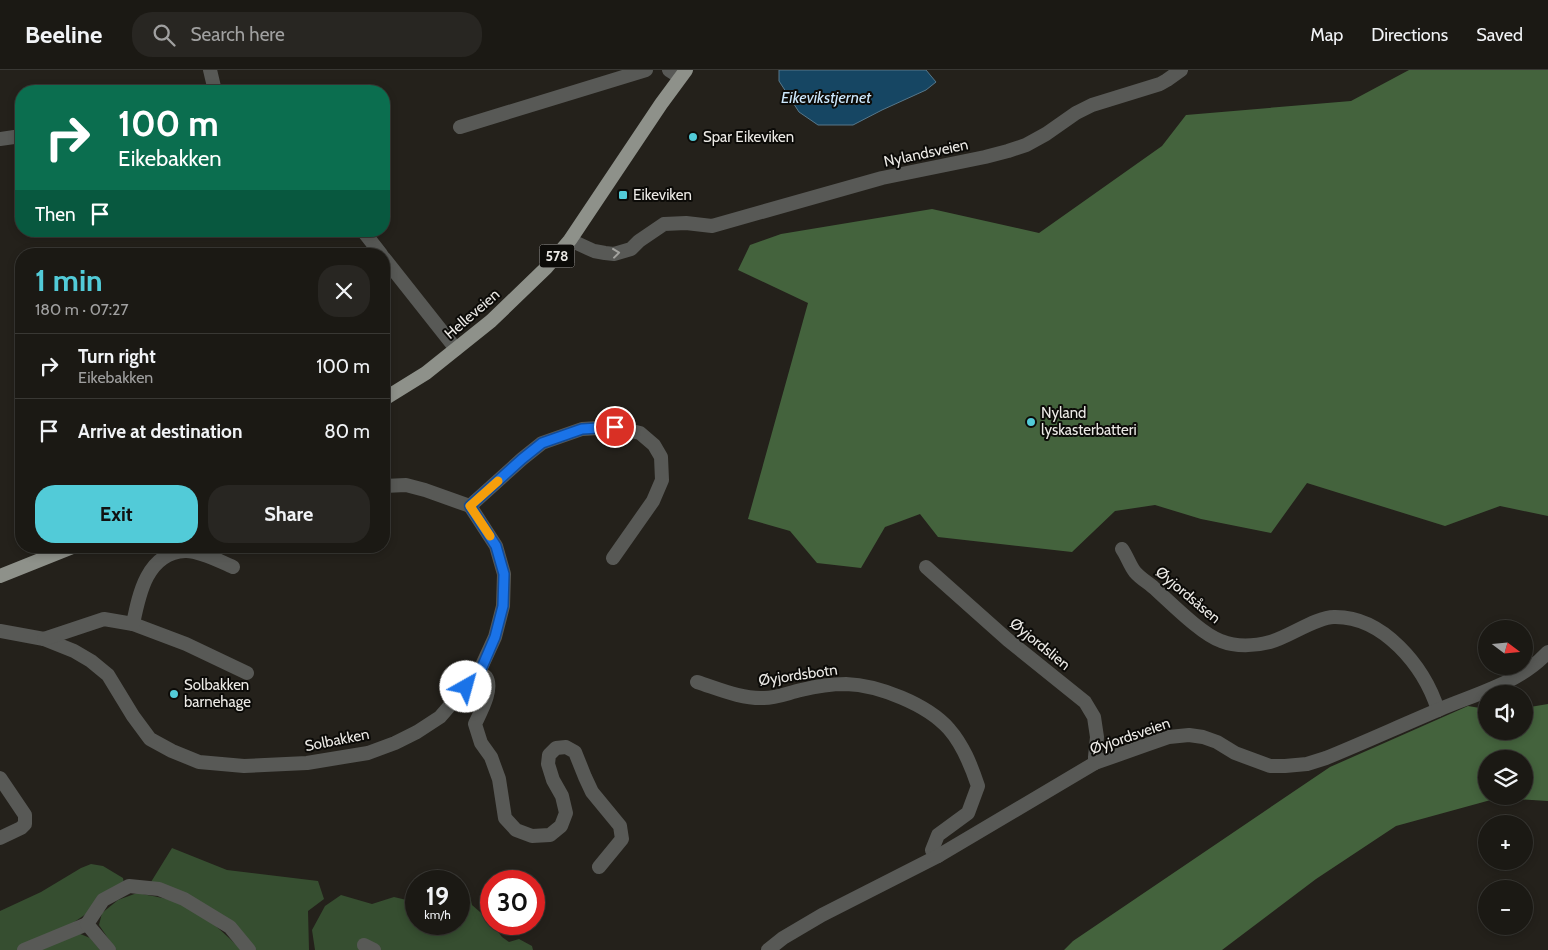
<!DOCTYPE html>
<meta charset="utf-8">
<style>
:root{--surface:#1b1914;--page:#282622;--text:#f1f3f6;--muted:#a0a0a0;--line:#393834;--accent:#52cbd8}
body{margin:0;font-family:Cabin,sans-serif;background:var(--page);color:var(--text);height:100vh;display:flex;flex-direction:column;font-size:19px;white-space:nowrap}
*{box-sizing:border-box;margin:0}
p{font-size:16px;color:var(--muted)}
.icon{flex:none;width:28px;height:28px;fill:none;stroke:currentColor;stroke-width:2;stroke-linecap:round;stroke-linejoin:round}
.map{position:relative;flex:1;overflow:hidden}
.panel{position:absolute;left:15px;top:178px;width:375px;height:305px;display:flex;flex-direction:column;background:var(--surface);border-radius:20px;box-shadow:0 2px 8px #0003,0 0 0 1px var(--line)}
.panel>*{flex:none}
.hud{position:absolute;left:15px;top:15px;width:375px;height:152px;border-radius:20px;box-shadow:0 2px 8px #0003,0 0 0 1px var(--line);background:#0b6e4f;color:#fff;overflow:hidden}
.needle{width:32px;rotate:106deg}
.controls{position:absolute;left:1478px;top:550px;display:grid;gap:10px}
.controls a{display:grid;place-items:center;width:55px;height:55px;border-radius:50%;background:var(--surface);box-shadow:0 2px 8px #0003,0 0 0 1px var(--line);font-size:25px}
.speed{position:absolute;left:405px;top:800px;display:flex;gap:10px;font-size:25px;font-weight:700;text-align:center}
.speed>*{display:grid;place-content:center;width:65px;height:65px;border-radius:50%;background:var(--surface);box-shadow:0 2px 8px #0003,0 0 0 1px var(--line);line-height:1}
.speed small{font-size:12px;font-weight:400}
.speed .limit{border:8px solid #d22;background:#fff;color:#111}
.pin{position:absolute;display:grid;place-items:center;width:42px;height:42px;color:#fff;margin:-21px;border:2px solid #fff;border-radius:50%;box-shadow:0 1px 5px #0007}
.me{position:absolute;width:55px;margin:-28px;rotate:38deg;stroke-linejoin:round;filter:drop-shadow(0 0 4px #0008)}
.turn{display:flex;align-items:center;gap:18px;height:105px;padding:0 20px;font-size:22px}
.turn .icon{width:65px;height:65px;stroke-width:2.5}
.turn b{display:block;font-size:35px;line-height:42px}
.then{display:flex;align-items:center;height:48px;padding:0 20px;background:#0003;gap:10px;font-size:19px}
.round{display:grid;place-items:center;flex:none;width:52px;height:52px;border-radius:20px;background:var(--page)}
.summary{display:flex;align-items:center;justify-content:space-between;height:85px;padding:0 20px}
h1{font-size:30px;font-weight:700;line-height:38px;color:var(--accent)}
.button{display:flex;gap:10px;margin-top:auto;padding:10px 20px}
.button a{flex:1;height:58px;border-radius:20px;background:var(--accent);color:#111;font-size:20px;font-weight:700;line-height:58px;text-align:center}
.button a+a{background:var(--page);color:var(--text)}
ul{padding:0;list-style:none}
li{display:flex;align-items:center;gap:15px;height:65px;padding:0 20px;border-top:1px solid var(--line)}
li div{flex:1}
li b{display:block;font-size:19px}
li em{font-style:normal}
header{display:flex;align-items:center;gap:30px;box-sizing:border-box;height:70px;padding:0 25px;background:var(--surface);border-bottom:1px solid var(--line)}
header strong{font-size:24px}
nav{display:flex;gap:28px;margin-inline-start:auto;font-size:18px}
.search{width:350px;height:45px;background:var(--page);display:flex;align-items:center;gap:12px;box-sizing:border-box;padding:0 18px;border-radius:20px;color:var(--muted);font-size:19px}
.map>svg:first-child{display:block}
.green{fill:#364e30}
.forest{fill:#44633d;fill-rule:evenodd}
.water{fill:#164663;stroke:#56778a}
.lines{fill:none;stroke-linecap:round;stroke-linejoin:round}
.minor{stroke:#585956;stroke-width:14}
.tertiary{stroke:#585956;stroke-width:14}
.primary{stroke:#8e918a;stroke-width:14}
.oneway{stroke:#a2a29e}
.route-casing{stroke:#114b97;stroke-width:12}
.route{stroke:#1a73e8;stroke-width:9}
.slow{stroke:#f59e0b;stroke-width:9}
.poi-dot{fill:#52cbd8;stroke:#0c0b08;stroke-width:2}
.labels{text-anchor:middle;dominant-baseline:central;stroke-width:4;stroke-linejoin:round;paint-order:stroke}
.shield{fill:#0c0b08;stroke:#a9a7a3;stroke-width:1}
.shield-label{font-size:14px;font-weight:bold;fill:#eceae6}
.poi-label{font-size:15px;fill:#eceae6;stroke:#0c0b08;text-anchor:start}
.street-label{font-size:15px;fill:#eceae6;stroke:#0c0b08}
.water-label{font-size:16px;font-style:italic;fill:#cde8fd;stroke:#0c0b08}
</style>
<header>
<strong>Beeline</strong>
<div class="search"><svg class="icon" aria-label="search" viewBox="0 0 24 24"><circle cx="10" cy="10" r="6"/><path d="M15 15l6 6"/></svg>Search here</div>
<nav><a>Map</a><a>Directions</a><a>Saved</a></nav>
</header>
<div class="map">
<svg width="1548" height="880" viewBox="0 0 1548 880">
<rect width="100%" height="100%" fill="#24211b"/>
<!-- green -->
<g class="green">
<path d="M172,778L227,800L318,811L324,829L308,841L309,880H256L246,867L151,812Z"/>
<path d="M91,794L103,796L123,808L124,814L86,844L61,861L24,880H0V841L41,822L81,798Z"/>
<path d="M459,814L469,822L472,835L488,849L502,867L509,872L519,869L532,876L533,880H315L312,860L325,836L341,825L372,834L394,827L415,832L416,830V854H459Z"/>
<path d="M137,823C152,826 168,828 183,834C204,842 225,865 242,880H116L99,855L102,843L118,830Z"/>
<path d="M78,863L90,868L100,880H38Z"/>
</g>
<!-- forest -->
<g class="forest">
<path d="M1409,0H1548V446L1500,436L1445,456L1307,413L1271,463L1201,449L1155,435L1115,441L1072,482L938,467L920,444L885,457L861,498L817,493L790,461L748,449L808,233L738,200L750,175L781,164L932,139L1039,163L1162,76L1186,45L1351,31Z"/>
<path d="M1548,634V731L1498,728L1396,756L1316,809L1222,880H1064L1073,871L1330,697L1468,636L1486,639V661H1524V638ZM1486,689H1524V726H1486Z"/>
</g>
<!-- water -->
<path class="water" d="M779,0H926L936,12L926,20L882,40L853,55H818L799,42L779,11Z"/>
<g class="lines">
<!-- minor -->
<g class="minor">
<path d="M210,0L215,21"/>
<path d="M669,0L680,7"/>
<path d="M460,57L646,0"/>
<path d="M0,69L21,66"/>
<path d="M363,161L381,184"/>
<path d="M570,170L594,181L605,183L614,184L631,179L639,171L664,154L686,153L712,156L882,108L985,87L1008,81L1026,75L1046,64L1076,43L1092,35L1160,14L1167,10L1181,0"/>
<path d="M384,188L456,279"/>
<path d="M384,416L406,415L425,420L470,436L522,389L542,373L582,359L615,357L640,363L654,375L661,387L662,410L653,431L613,488"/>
<path d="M1122,479C1127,486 1130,496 1135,502C1140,508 1147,512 1153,517C1170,532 1201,564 1221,571C1236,577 1255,576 1270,572C1289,567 1316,547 1334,547C1383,546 1424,596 1438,640"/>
<path d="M926,497L1008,570L1085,632L1094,647L1097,667L1095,687V693"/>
<path d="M133,554L186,574L247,603"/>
<path d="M0,561L44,569L74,581L91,591L108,605L133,646L150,669L172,681L199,692L244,696L307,693L368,683L395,673L417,662L440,647L479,602L495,567L503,536L504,504L496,476L470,436"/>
<path d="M44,569L104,549L133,554C139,524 147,483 185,481C199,480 221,492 233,497"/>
<path d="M479,602C482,604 484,605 486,607C494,619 480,643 475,654L481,673L491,687L499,709L505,748L516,760L532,766L550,765L561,756L566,743L562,726L553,710L548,694L549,685L556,678L566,677L575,682L585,707L592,722L620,756L622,769L599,797"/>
<path d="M697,612C719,619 741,629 764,628C776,628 788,623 801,620C813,617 833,614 846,614C878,615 927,634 949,659C963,675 971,695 978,716L968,743L938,765L932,780L938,786"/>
<path d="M0,708L25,745V754L21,758L0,768"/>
<path d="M364,875L374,880"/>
<path d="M24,880L87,854"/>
<path d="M109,880L87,854L103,830L129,816L159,819L184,829L230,857L249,880"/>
</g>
<!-- tertiary -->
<path class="tertiary" d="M768,880L783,868L822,845L938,786L1095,693L1146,675L1169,667L1189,665L1203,667L1217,672L1235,683L1270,696H1285L1307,694L1326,688C1363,673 1400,656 1438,640C1475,624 1520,613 1548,582"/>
<!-- primary -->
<g class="primary">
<path d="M384,329L426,303L491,251L546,198L570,170L661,34L686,0"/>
<path d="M0,506L75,476"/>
</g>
</g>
<!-- one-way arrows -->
<defs><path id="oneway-chevron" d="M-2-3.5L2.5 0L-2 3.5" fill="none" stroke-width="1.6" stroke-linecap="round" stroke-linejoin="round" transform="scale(1.25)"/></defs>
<use class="oneway" href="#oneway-chevron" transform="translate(616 183) rotate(-7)"/>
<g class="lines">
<!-- route casing -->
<g class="route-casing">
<path id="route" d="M466,617L480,602L495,567L503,536L504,504L496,476L470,436L522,389L542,373L582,359L615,357"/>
</g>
<!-- route -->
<use href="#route" class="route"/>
<!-- slow -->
<path class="slow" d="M490,466L470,436L498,411"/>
</g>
<!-- markers -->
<g class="poi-dot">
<circle cx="693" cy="67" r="5"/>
<rect x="618" y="120" width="10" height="10" rx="2.5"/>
<circle cx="1031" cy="352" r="5"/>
<circle cx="174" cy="624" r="5"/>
</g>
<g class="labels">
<!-- shield labels -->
<rect class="shield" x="539.5" y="174.5" width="35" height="23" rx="4"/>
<g class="shield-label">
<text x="557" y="186">578</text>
</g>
<!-- poi labels -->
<g class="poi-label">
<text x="703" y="67">Spar Eikeviken</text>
<text x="633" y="125">Eikeviken</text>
<text x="1041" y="343">Nyland<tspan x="1041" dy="17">lyskasterbatteri</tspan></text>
<text x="184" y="615">Solbakken<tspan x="184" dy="17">barnehage</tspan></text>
</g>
<!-- street labels -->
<g class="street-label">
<text transform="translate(926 83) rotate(-12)">Nylandsveien</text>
<text transform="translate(472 244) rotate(-41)">Helleveien</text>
<text transform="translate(1188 525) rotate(40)">Øyjordsåsen</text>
<text transform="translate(1040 574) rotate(39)">Øyjordslien</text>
<text transform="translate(798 605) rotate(-8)">Øyjordsbotn</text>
<text transform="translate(1130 666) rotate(-19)">Øyjordsveien</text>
<text transform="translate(337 670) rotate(-11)">Solbakken</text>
</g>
<!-- water labels -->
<g class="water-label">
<text x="826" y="27">Eikevikstjernet</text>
</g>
</g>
</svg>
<div class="controls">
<a><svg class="needle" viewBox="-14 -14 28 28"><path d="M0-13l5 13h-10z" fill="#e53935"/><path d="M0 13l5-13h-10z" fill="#a0a0a0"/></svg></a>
<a><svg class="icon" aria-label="sound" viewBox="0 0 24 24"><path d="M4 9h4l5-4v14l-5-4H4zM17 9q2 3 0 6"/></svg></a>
<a><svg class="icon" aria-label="layers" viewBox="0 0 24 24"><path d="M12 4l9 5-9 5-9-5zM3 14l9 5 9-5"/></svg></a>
<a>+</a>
<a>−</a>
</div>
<div class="speed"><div>19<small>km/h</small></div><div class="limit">30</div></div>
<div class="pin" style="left:615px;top:357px;background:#d93025"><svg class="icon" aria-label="arrive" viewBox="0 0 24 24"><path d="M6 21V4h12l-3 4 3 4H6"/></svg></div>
<svg class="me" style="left:466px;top:617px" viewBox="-20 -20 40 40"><circle r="19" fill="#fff"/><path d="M0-13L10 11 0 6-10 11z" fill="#1a73e8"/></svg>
<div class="hud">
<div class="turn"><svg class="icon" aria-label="right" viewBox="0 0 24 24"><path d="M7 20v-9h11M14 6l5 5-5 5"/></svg><div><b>100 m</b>Eikebakken</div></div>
<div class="then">Then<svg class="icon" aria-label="arrive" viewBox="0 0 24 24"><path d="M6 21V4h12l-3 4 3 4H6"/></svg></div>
</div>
<section class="panel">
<div class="summary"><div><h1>1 min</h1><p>180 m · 07:27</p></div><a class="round"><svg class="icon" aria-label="close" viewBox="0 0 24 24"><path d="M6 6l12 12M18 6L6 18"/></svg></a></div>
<ul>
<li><svg class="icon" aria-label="right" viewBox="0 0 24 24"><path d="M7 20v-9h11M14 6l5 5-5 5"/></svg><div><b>Turn right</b><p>Eikebakken</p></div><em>100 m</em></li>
<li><svg class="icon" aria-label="arrive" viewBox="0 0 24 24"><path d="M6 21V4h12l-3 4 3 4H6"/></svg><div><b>Arrive at destination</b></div><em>80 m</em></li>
</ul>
<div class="button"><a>Exit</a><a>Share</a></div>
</section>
</div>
